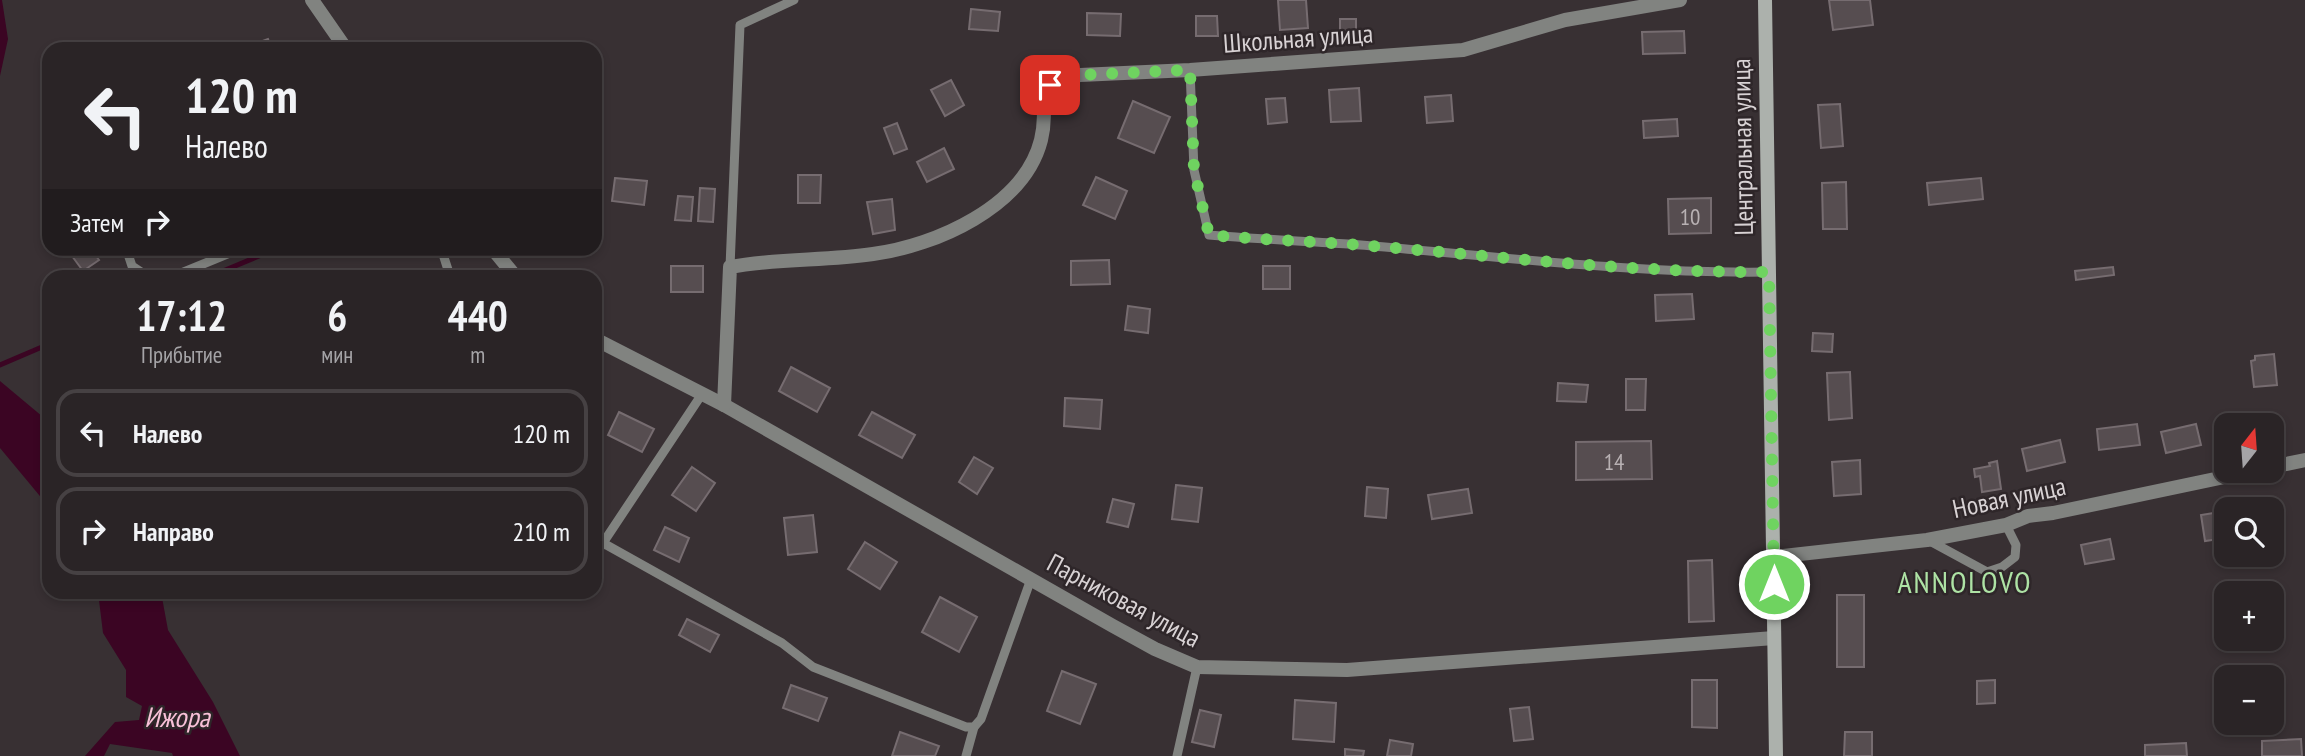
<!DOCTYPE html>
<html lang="ru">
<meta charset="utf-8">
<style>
:root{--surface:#2a2426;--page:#363032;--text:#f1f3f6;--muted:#a5a4a7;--line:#464143}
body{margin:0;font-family:"PT Sans Narrow",sans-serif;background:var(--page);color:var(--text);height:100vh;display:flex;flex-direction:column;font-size:26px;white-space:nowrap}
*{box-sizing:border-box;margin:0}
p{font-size:23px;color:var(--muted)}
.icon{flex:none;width:38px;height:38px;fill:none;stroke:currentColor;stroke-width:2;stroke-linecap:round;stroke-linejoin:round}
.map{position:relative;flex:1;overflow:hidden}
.side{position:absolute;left:42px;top:270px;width:560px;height:329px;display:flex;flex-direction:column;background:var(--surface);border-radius:21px;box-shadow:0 4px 10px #0003,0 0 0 2px var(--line)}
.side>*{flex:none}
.top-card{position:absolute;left:42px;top:42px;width:560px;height:214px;border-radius:21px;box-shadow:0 4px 10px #0003,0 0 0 2px var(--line);background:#2a2426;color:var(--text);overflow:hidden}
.needle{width:46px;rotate:17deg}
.fabs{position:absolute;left:2214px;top:413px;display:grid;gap:14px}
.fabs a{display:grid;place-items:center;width:70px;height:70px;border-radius:14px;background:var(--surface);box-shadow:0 4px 10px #0003,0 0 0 2px var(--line);font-size:35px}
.pin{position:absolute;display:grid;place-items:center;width:60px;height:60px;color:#fff;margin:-30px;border-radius:14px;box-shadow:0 4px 10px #0006}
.me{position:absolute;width:77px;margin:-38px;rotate:0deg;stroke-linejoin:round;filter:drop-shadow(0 0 5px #0008)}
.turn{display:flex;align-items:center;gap:24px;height:147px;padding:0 28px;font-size:32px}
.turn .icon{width:91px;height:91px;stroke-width:2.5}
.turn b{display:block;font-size:49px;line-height:60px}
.then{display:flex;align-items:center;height:66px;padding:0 28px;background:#0003;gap:14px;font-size:26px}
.eta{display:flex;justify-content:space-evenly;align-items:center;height:119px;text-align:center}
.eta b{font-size:42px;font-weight:800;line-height:49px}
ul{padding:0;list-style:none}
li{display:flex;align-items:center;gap:21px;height:88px;margin:0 14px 10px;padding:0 14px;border:4px solid var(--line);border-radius:21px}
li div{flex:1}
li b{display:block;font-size:26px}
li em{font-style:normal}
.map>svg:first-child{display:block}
.water{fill:#3b0523}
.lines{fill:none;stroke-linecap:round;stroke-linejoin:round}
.stream{stroke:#3b0523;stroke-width:5}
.building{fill:#564d50;stroke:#766c70;stroke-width:2}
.service{stroke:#818380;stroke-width:9}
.minor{stroke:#818380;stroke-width:14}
.tertiary{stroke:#818380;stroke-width:14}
.secondary{stroke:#acb1ac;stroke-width:14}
.route{stroke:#6fd360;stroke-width:12;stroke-dasharray:0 21.6}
.labels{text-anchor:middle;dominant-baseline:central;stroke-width:5;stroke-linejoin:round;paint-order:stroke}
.number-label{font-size:23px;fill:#b8b1b3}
.street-label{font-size:26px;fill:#d8d2d4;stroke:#2e2629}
.water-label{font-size:28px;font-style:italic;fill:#f8c0d7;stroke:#2e2629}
.quarter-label{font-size:30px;letter-spacing:2px;fill:#aee3a5;stroke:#2e2629}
</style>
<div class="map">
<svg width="2305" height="756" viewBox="0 0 2305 756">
<rect width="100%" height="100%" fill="#383033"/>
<!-- water -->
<g class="water">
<path d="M0,0H2L8,39L0,76Z"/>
<path d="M0,381L49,422V507L0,448Z"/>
<path d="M98,592H161L168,630L213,702L240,756H173L172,753L110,744L104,756H85L115,722L139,720L142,706L126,697V670L103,633Z"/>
</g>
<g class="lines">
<!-- stream -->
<g class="stream">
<path d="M211,276L278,248"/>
<path d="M0,365L49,344"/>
</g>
</g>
<!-- building -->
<g class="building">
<path d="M1278,0H1306L1308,28L1280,30Z"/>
<path d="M1829,0H1870L1873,25L1833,30Z"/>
<path d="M971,9L1000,12L998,31L969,29Z"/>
<path d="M1087,13L1121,14L1120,36L1087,35Z"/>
<path d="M1196,16H1217L1218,36H1196Z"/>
<rect x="1340" y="19" width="16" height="23"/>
<path d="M1684,31L1685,53L1643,54L1642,32Z"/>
<path d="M268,39L272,49H251L249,46Z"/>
<path d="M951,80L964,105L945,116L931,90Z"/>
<path d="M1359,88L1361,121L1331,122L1329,90Z"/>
<path d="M1451,95L1453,121L1427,123L1425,97Z"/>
<path d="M1285,98L1287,122L1268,124L1266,99Z"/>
<path d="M1133,101L1170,117L1154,153L1118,138Z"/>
<path d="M1840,104L1843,146L1821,148L1818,105Z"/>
<path d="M1677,119L1678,136L1644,138L1643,121Z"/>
<path d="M897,123L907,149L894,154L884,128Z"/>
<path d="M944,148L954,169L927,182L917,162Z"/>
<path d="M798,175H821L820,203H798Z"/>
<path d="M1096,177L1127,191L1115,219L1083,205Z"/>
<path d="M615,178L647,181L644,205L612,201Z"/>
<path d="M1981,178L1983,199L1929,205L1927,183Z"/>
<path d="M1846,182L1847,229H1823L1822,183Z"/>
<path d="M700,188L715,189L713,222L698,221Z"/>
<path d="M678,196L693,197L691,221L675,220Z"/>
<path d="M1711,198V233L1669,234L1668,199Z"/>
<path d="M892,199L895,230L873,234L867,202Z"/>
<path d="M82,248H90L99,260L83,271L72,256Z"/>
<path d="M1109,260L1110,284L1071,285V261Z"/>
<rect x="671" y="266" width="32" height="26"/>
<rect x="1263" y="266" width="27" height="23"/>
<path d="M2113,267L2114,275L2076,280L2075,271Z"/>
<path d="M1692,294L1694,319L1656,321L1655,295Z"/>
<path d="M1128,306L1150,309L1148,333L1125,330Z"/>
<path d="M1813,333L1833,334L1832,352L1812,351Z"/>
<path d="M2274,354L2277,385L2254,387L2251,361L2255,360V356Z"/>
<path d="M791,367L830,388L817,412L779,391Z"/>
<path d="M1850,372L1852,418L1829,420L1827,373Z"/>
<path d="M1626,379H1646L1645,410H1626Z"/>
<path d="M1558,383L1588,385L1586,402L1557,401Z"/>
<path d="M1065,398L1102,400L1100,429L1064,426Z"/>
<path d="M619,412L654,429L642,452L608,435Z"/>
<path d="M872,412L915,435L902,458L859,435Z"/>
<path d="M2137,424L2140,445L2099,450L2097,429Z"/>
<path d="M2196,424L2201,445L2166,453L2161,432Z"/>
<path d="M2060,440L2065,462L2027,471L2022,449Z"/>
<path d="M1651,441L1652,479L1576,480V442Z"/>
<path d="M974,457L993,468L977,494L959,482Z"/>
<path d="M1860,460L1861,494L1834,496L1832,462Z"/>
<path d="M1997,461L2001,489L1982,492L1980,476L1975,477L1974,469L1990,466L1989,463Z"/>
<path d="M692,467L715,483L696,511L672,495Z"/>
<path d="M1176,485L1202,488L1198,522L1172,519Z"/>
<path d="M1367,487L1388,489L1386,518L1365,516Z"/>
<path d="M1468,489L1472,513L1432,519L1428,495Z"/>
<path d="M1113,499L1134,504L1128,527L1107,522Z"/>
<path d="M2226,511V538L2205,541L2201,515Z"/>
<path d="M813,515L817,552L788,555L784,518Z"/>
<path d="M665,527L689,538L679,562L654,550Z"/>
<path d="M2110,539L2114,559L2085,564L2081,545Z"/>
<path d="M865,542L897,562L880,589L848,569Z"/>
<path d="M1712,560L1714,621L1689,622L1688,561Z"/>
<rect x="1837" y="595" width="27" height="72"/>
<path d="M940,597L977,617L959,652L922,632Z"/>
<path d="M687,619L719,635L710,652L679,635Z"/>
<path d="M1062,671L1096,684L1080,724L1047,711Z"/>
<path d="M1692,680H1717V728L1692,727Z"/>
<path d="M1995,680V703L1977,704V681Z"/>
<path d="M791,685L827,698L818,721L783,708Z"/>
<path d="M1295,700L1336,703L1334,742L1293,739Z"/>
<path d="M1529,707L1533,739L1514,741L1510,709Z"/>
<path d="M1200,710L1221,715L1214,747L1192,742Z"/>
<path d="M900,732L939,746L935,756H892Z"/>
<path d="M1845,732H1872V756H1844Z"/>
<path d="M2301,739L2302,756H2262V741Z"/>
<path d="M1390,740L1413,744L1411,756H1387Z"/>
<path d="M2186,743L2187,756H2145V745Z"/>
<path d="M1345,749L1364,751L1363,756H1345Z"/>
</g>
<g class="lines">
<!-- service -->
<g class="service">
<path d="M1190,70L1194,170L1209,235C1255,239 1302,241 1348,244C1488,255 1628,274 1769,272"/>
<path d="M126,248L132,266L147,276"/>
<path d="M441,248L450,276"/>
<path d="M730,267L740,25L794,0"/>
<path d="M174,276L242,248"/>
<path d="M1928,540L1987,572L2002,567L2015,557L2016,545L2006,525"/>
<path d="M603,543L782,643L813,667L966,727H974L981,719L1031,579"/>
<path d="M595,555L702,394"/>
<path d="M966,756L974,727"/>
<path d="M1177,756L1197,667"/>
</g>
<!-- minor -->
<g class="minor">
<path d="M312,0L346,49"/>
<path d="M492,248L515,276"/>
<path d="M595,339L724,405L1113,626L1155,649L1197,667L1347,670L1774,638"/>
<path d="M724,405L730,267C777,258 826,261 873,254C935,246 1024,207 1041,140C1045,124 1044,109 1043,92L1059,78L1080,75L1190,70L1463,50L1565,20L1680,0"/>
</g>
<!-- tertiary -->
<g class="tertiary">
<path d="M2272,467L2305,460"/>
<path d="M1774,557L1927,540L2006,525L2028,516L2053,513L2253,471"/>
</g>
<!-- secondary -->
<path class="secondary" d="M1765,0L1776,756"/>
</g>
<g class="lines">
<!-- route -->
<path class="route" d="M1050,85L1059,78L1080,75L1190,70L1194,170L1209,235C1255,239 1302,241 1348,244C1488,255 1628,273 1769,272L1774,584"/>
</g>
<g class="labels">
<!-- number labels -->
<g class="number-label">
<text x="1690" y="216">10</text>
<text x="1614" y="461">14</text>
</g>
<!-- street labels -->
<g class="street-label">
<text transform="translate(1298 38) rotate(-4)">Школьная улица</text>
<text transform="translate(1742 147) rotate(-91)">Центральная улица</text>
<text transform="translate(2009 497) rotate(-12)">Новая улица</text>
<text transform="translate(1124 600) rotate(28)">Парниковая улица</text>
</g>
<!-- water labels -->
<g class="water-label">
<text x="177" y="716">Ижора</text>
</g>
<!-- quarter labels -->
<g class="quarter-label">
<text x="1965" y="581">ANNOLOVO</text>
</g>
</g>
</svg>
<div class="fabs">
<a><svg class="needle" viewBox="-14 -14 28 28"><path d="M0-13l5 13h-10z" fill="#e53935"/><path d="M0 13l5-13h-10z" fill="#a5a4a7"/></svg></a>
<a><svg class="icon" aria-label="search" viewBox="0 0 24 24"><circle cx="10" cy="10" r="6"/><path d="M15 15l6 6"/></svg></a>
<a>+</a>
<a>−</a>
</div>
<div class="pin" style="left:1050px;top:85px;background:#d93025"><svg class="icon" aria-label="arrive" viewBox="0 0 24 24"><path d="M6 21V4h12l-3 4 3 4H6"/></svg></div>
<svg class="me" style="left:1774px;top:584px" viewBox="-20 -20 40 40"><circle r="17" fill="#6fd360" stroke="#fff" stroke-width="3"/><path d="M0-11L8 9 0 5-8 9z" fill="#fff"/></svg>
<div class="top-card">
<div class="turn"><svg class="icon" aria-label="left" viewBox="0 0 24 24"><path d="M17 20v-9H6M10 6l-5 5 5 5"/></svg><div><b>120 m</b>Налево</div></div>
<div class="then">Затем<svg class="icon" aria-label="right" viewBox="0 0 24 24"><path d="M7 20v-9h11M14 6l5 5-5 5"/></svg></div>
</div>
<section class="side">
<div class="eta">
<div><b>17:12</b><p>Прибытие</p></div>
<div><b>6</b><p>мин</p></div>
<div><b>440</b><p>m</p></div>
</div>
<ul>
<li><svg class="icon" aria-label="left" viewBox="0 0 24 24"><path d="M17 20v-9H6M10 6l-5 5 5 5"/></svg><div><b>Налево</b></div><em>120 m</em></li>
<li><svg class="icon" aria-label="right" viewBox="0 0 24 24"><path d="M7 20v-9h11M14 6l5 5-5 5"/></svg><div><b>Направо</b></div><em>210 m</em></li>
</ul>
</section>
</div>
